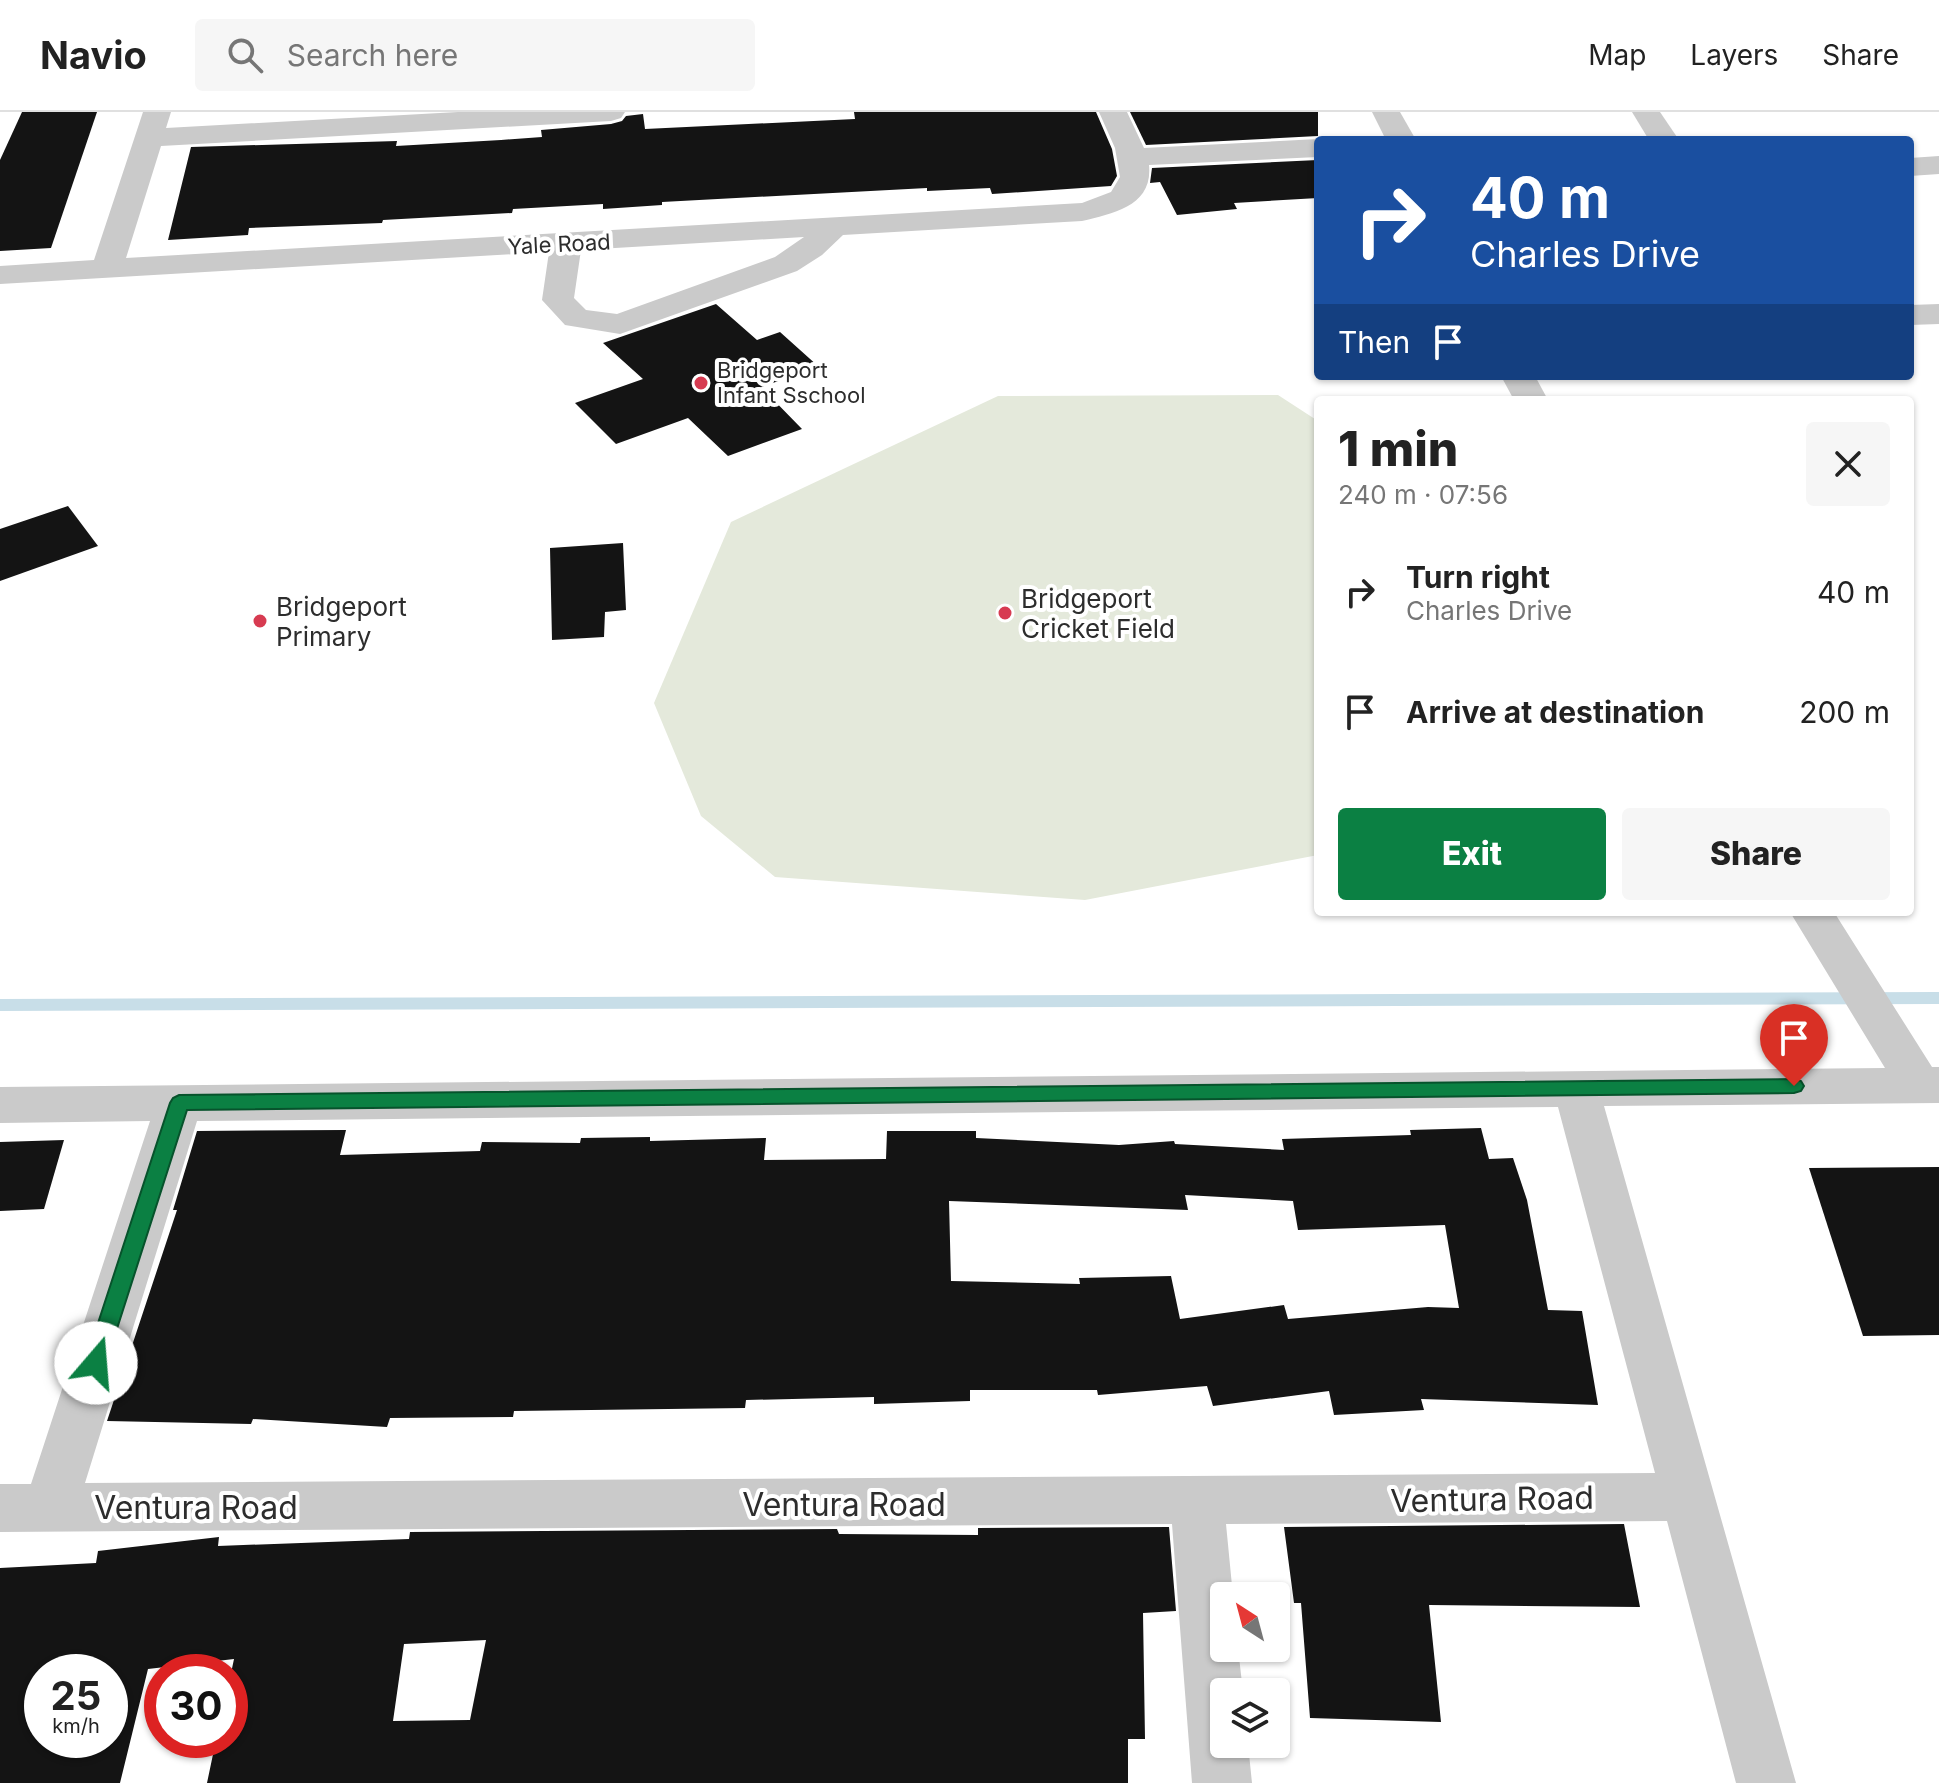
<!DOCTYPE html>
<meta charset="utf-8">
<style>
:root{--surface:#fff;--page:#f6f6f6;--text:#222;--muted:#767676;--line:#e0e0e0;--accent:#0b8043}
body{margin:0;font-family:Inter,sans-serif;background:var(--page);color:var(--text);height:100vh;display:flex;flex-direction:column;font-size:30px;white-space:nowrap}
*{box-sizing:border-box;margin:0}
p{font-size:26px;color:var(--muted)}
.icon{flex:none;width:44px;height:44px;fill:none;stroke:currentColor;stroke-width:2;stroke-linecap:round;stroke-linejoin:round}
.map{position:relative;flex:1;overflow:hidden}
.drawer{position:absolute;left:1314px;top:284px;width:600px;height:520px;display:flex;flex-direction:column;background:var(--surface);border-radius:8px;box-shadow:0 2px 6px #0004}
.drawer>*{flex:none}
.banner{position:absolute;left:1314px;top:24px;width:600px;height:244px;border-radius:8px;box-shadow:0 2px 6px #0004;background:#1a4fa0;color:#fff;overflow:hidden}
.needle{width:52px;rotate:324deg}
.controls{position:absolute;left:1210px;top:1470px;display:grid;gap:16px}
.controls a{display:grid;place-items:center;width:80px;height:80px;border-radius:8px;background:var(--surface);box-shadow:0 2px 6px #0004;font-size:40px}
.speed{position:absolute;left:24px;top:1542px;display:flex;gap:16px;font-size:40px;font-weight:700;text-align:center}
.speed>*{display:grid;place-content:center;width:104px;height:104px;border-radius:50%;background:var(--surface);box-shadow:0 2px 6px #0004;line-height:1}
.speed small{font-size:20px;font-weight:400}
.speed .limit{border:12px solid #d22;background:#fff;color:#111}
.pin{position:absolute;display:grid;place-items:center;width:68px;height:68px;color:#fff;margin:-82px -34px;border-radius:50% 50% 50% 0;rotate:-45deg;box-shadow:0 0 8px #0007}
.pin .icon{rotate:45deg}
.me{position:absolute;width:88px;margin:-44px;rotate:18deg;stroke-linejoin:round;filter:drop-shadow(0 0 6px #0008)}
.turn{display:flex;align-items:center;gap:28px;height:168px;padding:0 24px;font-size:36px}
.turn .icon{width:104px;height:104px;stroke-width:2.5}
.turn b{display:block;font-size:56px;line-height:68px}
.then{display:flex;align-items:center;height:76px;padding:0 24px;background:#0003;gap:16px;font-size:30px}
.round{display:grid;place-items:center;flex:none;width:84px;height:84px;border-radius:8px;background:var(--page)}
.overview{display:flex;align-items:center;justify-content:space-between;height:136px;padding:0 24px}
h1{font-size:48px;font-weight:800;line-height:60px}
.action{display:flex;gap:16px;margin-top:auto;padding:16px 24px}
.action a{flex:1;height:92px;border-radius:8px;background:var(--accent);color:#fff;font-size:32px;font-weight:800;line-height:92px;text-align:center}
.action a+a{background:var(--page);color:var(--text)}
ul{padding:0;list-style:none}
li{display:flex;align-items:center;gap:24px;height:120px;padding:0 24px}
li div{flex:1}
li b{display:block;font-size:30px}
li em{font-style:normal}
header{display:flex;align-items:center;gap:48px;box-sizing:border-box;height:112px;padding:0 40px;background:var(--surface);border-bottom:2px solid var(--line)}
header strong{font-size:38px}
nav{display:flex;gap:44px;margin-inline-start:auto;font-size:28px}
.search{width:560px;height:72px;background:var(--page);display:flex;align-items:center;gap:20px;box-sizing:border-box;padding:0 28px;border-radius:8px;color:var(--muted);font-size:30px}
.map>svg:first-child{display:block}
.green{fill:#e4e9db}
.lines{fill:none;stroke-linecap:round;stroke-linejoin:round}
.stream{fill:#c8dee8;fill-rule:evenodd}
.building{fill:#141414;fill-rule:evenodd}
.minor{fill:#cacaca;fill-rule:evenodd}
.route{fill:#0b8043;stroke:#07532c;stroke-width:2}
.poi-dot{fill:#d73b51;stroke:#fff;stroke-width:3}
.labels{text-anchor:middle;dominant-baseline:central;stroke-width:8;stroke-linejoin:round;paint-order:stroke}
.far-street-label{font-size:22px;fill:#2d2d2d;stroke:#fff}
.far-poi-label{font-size:22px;fill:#2d2d2d;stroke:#fff;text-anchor:start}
.poi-label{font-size:26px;fill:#2d2d2d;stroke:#fff;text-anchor:start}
.near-street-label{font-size:32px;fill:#2d2d2d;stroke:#fff}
</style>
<header>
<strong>Navio</strong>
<div class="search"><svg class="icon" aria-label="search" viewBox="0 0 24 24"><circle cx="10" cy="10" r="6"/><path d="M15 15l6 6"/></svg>Search here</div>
<nav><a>Map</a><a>Layers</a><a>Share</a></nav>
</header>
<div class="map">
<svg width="1939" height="1671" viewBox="0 0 1939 1671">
<rect width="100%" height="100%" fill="#fff"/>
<!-- green -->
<path class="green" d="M1278,283L1318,309V743L1085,788L775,765L701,704L654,591L731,410L998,284Z"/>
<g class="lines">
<!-- stream -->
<path class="stream" d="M1939,880V892L0,899V887Z"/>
</g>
<!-- building -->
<g class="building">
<path d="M22,0H97L51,136L0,139V48Z"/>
<path d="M854,0H1096L1112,37L1117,64L1111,74L992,82L990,76L927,79V76L662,90V93L603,97V92L513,97L512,101L383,108L382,111L249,116L248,123L168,128L191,35L397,29L396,34L501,28L542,25L541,18L611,12L622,9L626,4L643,2L645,17L855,7Z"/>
<path d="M1130,0H1318V24L1146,33Z"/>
<path d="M1318,48V86L1234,91L1237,97L1177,103L1160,70L1150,71L1152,56Z"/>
<path d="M716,192L757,228L780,220L819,255L761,275L802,317L728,344L688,306L616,332L575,291L643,267L603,231Z"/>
<path d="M68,394L98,434L0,469V417Z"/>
<path d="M623,431L626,498L605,500L604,525L552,528L550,436Z"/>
<path d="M1481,1016L1489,1047L1513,1046L1527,1088L1548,1198L1582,1199L1598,1293L1421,1287L1424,1298L1334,1303L1329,1279L1213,1294L1207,1274L1098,1283L1097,1278H970V1289L874,1292V1285L746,1288L745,1296L514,1299L513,1305L390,1306L387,1315L253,1307L251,1312L107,1309L177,1098H173L197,1019L346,1018L340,1043L480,1039L482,1030L580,1031L581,1026L650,1025V1029L766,1026L764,1048L886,1047L887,1019H976V1026L1119,1033L1174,1029L1175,1032L1284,1038L1282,1027L1411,1023L1410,1018ZM1185,1083L1293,1089L1298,1118L1445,1113L1459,1196L1428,1195L1288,1207L1284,1193L1180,1207L1171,1164L1079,1166L1080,1172L951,1169L949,1089L1188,1098Z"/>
<path d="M64,1028L44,1097L0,1099V1030Z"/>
<path d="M1939,1055V1223L1863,1224L1809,1056Z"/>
<path d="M1624,1412L1640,1495L1429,1493L1441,1610L1310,1606L1301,1491H1294L1284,1415Z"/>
<path d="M1169,1415L1176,1499L1143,1501L1145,1627H1128V1671H207L216,1628H230V1566L234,1547L148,1557L120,1671H0V1456L96,1451L98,1439L219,1425L218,1434L409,1427L410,1420L837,1417L839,1422L978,1423V1416ZM486,1528L470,1608L393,1609L404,1532ZM42,1560H110V1628H42Z"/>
</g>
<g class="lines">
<!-- minor -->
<g class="minor">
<path d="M143,0H171L166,16L458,0H625L621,6L611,9L161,34L126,146L1082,91L1111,80L1120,65L1115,36L1099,0H1127L1144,36L1318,27L1321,28H1318V45L1149,53C1153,94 1114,101 1082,109L843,123L822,143L797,159L620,222L565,213L542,188L549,140L0,172V154L94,148ZM804,125L775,145L617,202L586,198L574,186L581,138Z"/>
<path d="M1372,0H1400L1416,28H1386Z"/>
<path d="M1632,0H1660L1679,28H1649Z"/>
<path d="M1939,44V62L1910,64V46Z"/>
<path d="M1939,192V212L1910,213V193Z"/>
<path d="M1501,264H1535L1548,288H1514Z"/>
<path d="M1790,800H1834L1932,955H1939V991L1604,994L1796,1671H1736L1667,1409L1226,1412L1233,1484H1224V1536H1238L1243,1580H1224V1632H1248L1252,1671H1192L1172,1412L0,1420V1372H31L150,1009L0,1011V975L1885,956ZM1558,995L1655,1361L85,1371L197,1009Z"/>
</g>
</g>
<!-- route -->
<path class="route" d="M1794,967L1801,969L1804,974L1801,979L1794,981L187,998L106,1251L103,1258L96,1260L88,1258L85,1251L170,991L173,986L179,983Z"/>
<!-- markers -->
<g class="poi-dot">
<circle cx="701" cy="271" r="8"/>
<circle cx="1005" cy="501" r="8"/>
<circle cx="260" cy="509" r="8"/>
</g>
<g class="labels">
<!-- far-street labels -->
<g class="far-street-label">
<text transform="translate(559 132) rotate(-3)">Yale Road</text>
</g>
<!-- far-poi labels -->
<g class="far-poi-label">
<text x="717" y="258">Bridgeport<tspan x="717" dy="25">Infant Sschool</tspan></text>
</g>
<!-- poi labels -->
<g class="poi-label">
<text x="1021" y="486">Bridgeport<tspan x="1021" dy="30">Cricket Field</tspan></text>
<text x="276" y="494">Bridgeport<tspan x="276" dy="30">Primary</tspan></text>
</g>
<!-- near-street labels -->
<g class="near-street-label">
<text transform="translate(1492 1387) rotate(-1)">Ventura Road</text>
<text x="844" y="1392">Ventura Road</text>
<text x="196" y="1395">Ventura Road</text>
</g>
</g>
</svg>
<div class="controls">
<a><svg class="needle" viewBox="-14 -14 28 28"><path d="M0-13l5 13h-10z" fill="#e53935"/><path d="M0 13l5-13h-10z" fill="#767676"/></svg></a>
<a><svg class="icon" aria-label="layers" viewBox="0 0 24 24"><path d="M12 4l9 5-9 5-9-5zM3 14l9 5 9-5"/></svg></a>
</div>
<div class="speed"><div>25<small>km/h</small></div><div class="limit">30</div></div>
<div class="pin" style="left:1794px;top:974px;background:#d93025"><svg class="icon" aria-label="arrive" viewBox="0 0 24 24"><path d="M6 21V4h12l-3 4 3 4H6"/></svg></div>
<svg class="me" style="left:96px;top:1251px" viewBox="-20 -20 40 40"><circle r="19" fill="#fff"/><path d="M0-13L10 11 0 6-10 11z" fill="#0b8043"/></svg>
<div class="banner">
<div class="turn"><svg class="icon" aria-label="right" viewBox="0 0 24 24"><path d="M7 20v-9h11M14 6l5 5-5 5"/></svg><div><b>40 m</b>Charles Drive</div></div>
<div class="then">Then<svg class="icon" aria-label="arrive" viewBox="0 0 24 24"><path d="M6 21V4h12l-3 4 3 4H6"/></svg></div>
</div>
<section class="drawer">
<div class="overview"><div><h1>1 min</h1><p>240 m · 07:56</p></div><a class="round"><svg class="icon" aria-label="close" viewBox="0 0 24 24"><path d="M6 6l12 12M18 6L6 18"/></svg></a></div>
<ul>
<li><svg class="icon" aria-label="right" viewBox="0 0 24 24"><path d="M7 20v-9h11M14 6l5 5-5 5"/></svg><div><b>Turn right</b><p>Charles Drive</p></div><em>40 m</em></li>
<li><svg class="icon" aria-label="arrive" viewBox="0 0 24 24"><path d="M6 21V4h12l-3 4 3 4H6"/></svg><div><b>Arrive at destination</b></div><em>200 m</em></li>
</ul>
<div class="action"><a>Exit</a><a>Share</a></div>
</section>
</div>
